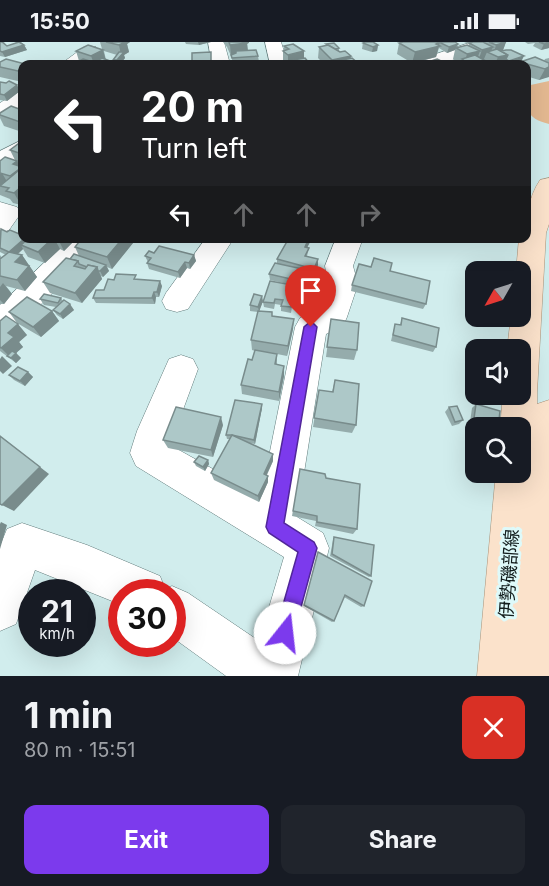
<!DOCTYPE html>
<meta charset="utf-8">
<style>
:root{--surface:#171b24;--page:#20242c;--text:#f1f3f6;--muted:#9ea1a6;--accent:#7c3aed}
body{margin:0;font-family:Inter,"Noto Sans JP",sans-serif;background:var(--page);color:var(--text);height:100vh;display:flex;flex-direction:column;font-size:22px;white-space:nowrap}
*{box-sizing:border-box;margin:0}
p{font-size:20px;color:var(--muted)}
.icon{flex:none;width:33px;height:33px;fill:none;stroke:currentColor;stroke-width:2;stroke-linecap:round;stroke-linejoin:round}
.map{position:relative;height:634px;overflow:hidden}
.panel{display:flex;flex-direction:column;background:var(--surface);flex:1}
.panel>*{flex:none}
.top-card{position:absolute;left:18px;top:18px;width:513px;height:183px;border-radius:12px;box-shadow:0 6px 24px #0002;background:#202124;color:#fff;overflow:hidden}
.needle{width:39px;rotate:231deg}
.buttons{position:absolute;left:465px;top:219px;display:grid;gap:12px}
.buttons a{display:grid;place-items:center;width:66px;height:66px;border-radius:12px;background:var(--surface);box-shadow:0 6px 24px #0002;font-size:30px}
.speed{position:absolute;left:18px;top:537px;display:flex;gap:12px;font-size:30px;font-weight:700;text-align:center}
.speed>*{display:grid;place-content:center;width:78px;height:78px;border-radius:50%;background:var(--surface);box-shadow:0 6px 24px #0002;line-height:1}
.speed small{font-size:15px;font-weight:400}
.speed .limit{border:9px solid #d22;background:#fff;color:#111}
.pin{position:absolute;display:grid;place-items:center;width:51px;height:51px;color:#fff;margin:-62px -26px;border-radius:50% 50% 50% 0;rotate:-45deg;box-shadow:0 0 6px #0007}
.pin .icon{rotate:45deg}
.me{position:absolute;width:66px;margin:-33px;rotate:16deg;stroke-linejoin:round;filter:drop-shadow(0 0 4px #0008)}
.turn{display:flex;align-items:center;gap:21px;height:126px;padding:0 24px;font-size:27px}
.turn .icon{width:78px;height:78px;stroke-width:2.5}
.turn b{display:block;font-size:42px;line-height:51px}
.lanes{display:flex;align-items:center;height:57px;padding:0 24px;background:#0003;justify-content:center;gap:30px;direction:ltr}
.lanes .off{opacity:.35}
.round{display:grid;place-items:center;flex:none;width:63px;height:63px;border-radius:12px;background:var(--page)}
.head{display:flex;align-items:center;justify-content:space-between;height:102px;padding:0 24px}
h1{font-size:36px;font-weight:700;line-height:45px}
.cta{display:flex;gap:12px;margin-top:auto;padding:12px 24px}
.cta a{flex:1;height:69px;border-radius:12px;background:var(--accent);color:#fff;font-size:24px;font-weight:700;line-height:69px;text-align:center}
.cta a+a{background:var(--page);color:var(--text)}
.status{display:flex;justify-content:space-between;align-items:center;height:42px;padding:0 30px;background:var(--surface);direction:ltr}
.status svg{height:16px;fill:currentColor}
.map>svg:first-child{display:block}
.green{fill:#e4b991}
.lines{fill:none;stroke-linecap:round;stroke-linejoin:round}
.minor-casing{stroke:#627c7c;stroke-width:1}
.major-casing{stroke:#a89178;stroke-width:1}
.minor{fill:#fff;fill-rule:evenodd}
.major{fill:#fbe2cb;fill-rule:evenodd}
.wall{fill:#95acac;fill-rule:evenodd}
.shaded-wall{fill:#798c8c}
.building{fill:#adc8c8;stroke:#798c8c;stroke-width:1.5}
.route{fill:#7c3aed;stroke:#51269a;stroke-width:1.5}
.labels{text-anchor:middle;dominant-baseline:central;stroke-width:6;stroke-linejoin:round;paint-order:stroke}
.near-street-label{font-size:18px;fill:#131d1d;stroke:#defafa}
</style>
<div class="status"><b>15:50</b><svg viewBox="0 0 49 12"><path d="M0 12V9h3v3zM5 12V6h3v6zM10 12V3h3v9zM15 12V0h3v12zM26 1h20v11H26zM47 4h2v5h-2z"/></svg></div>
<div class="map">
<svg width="549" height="634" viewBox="0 0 549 634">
<rect width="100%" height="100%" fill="#d1eded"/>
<!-- green -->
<path class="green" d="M549,39V82C525,76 526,66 526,44Z"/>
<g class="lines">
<!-- minor casing -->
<g class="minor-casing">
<g id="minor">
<path d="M208,0H224L230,22H212Z"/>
<path d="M265,0H281L288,22H270Z"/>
<path d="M472,0H497L495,4L440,22H415L418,18Z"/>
<path d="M90,4L96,5L99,9L81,22H61L84,5Z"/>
<path d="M22,49V64L12,71L0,72V61L15,51Z"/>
<path d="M22,98V115L8,124L0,126V109Z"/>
<path d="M0,160L17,165L21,171L9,188L0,191Z"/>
<path d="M70,196H100C87,218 22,286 0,293V263Z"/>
<path d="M206,196H234L188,267L177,270L166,267L162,259L166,251Z"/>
<path d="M336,196H363L353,224L358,242L347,275L343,284L326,292L297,475L323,491L329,506L298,634H226L172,595V550H122V563L35,528L16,582L0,589V504L7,487L22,481L87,503L160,534L165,547L172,544L188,551L259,599L284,515L136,424L130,411L137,389L169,317L181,313L193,317L198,327L170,403L261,454L295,285L300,276L319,267L328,242L325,224Z"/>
</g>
</g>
<!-- major casing -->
<g class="major-casing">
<path id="major" d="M549,136V182L546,191L537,350V362L549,358V634H477L496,430H520V413L529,417L530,398L520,402V386H500L503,352H520V308H507L511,274H520V230H516L519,196H526C526,176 528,156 540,138Z"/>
</g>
<!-- minor -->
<use href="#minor" class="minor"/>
<!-- major -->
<use href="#major" class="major"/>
</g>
<!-- wall -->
<g class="wall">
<path d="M0,0H4L7,4L16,1L15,0H22H21L24,3L27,8L5,15L0,14Z"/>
<path d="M100,0H130L127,2L129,10L124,13L125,16L120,22H114L113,18L117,13L104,9L106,18L111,22H74L79,19L76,9L102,7Z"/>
<path d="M185,0H211L199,3L186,2Z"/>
<path d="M223,0H249V1H247L248,8L258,14L259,20L233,21L231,14L227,5Z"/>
<path d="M363,0H373L378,3L377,9L372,10L362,7Z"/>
<path d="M455,0L458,2L457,5L468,4L469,2L464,0H506L503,8L521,20L544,19L545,17L549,16V34L539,38L526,34V22H519L520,20L513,22H486L483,21L484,17L483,18H484L482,22H460V21L453,17L455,8L447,11L439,6L436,15L418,20L422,22H412V21L397,12L399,1Z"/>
<path d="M525,0H549V6L541,8L533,4L535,1L528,2Z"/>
<path d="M326,2L339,6V9L359,22H324L318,16L319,5L326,3Z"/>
<path d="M284,4L304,9V16L312,22H286L283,20V9L284,8Z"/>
<path d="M0,20L22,22V40L0,35Z"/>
<path d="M0,40L17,43L20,49L7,59L0,58Z"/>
<path d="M22,68V90L4,84L0,76V71Z"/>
<path d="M22,99V122L18,120L21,125V163L13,161L10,157L0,153V119L15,118L10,108Z"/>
<path d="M0,188L28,197L77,196L64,209L60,207L45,221L28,215L23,207L18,212L22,213L37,235L25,249L6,244L12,252L4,262H0V213L2,216L6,213L0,210Z"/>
<path d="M310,200L307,206H309L307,214L318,223L314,232L326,234L324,242L328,243L324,260L320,259L318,270L292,265L291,271L281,269V263L275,262L274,267L264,265L263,260L288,242L270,238L269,232L277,221V217ZM306,231L312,233L310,241L304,240Z"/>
<path d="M133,201L112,227L107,225L109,229L103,235L101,234L102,237L82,261L50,251L43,240L70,217L79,214L75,205Z"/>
<path d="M154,211L194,213L196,219L190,227L187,226L180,236L149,227L147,221L148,220L145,214Z"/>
<path d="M371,225L390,229L426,262L423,267L351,249L352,243Z"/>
<path d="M137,237L162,244L159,255H156L155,262L96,261L93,256L104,248Z"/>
<path d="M61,256L63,259L74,268L63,277L57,273L53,268L56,265L44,263L40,257Z"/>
<path d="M263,259L259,269L273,274L293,287L287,314L277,312V323L284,334L279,359L242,352L241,343L252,318L255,309L252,308L251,298L258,270L250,269V263Z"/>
<path d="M52,269L59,279L41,295L17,281L9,270Z"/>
<path d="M402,276L436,305L433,310L391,299L395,282L400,283Z"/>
<path d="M331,277L357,308L354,318L326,315Z"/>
<path d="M0,279L27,293L19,300L23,305L16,311L21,316L16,321L0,309Z"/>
<path d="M28,330L33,335L25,344L14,338L9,333Z"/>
<path d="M335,338L356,383L352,391L313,385L319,348L332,350Z"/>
<path d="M262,362V366L255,402L249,401L273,412V419L267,433L268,440L259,460L214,438L211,431L230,397H227L226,393Z"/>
<path d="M476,362V412L466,409L472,366Z"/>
<path d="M449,365L463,378L459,382L452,384L445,370Z"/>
<path d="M223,383L213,415L168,406L163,398Z"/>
<path d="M208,418L209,422L205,429L196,424L194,420Z"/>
<path d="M300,427L357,487L353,492L315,484L316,479L292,474Z"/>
<path d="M334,495L371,534L369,535L330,514L333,498Z"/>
<path d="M318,510L364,564L361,565L344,555L334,579L332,580L304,564Z"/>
</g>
<!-- shaded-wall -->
<g class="shaded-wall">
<path d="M121,0H130L127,2L129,10L124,13L125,16L120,22H118L117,18L121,13L119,3Z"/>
<path d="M198,0H211L199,3Z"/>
<path d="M229,0H249V1L246,2L247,1L248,12L231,14L230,3Z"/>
<path d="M440,0L436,15L412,21L415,10Z"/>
<path d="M506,0L502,11L493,13L496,3Z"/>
<path d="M549,1V6L541,8L544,2Z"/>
<path d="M458,2L455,8L447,11L449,5Z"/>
<path d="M24,3L27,8L5,15L2,10Z"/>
<path d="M378,3L377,9L372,10L373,5Z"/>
<path d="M493,5L490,11L487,10L484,17L478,19L482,8Z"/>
<path d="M103,8L106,19L95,20L94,22L91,14Z"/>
<path d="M304,9V20L296,21L293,18V22H288V13Z"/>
<path d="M480,9L476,20L464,22L467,12Z"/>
<path d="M508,13L504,22H495L498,15Z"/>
<path d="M351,14L350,22L333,20L332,22H331L332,18Z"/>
<path d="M524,14L521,20L513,22H507L509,19Z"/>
<path d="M549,25V35L539,38L545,27Z"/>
<path d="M22,26V39L18,29Z"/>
<path d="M17,43L20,49L7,59L4,53Z"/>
<path d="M17,119L21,125L13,122Z"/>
<path d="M2,131L9,143L0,144V148V132Z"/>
<path d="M22,144V162L21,163L14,151Z"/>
<path d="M25,196H28L31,201L21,203L23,207L13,216L9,210Z"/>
<path d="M53,196H54L60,207L45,221L38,210Z"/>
<path d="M59,196H77L64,209L58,197Z"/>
<path d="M123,196H132L133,201L112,227L107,215Z"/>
<path d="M309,196H310V200L304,211L305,205Z"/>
<path d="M22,213L37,235L25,249L17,238L15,220Z"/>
<path d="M194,213L196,219L190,227L189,221Z"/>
<path d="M318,217V223L313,233L314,227Z"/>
<path d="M185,220L187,226L180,236L178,230Z"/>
<path d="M106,223L109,229L103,235L100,229Z"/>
<path d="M97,225L102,237L82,261L75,251Z"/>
<path d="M160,239L162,244L159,255L157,250Z"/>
<path d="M3,241L12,252L4,262L0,258V245Z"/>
<path d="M154,250L156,255L155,262L152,256Z"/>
<path d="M262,254L263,259L259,270L258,265Z"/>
<path d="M70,262L74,268L63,277L60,272Z"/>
<path d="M52,269L59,279L41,295L33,285Z"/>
<path d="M294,277L293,287L287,314L288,304Z"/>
<path d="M18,282L27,293L19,300L23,305L16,311L21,316L16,321L1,306L8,291Z"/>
<path d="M2,314L12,324L3,332L0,329V317Z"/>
<path d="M284,324V334L279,359V350Z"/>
<path d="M28,330L33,335L25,344L20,339Z"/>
<path d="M262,362V366L255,402L254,398Z"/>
<path d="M221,375L223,383L213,415L211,408Z"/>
<path d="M0,394L49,432L14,469L2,463Z"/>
<path d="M273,412V419L264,438V432Z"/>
<path d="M208,418L209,422L205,429L203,425Z"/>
<path d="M268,434V440L259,460L258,454Z"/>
<path d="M1,480L7,483L0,507V482Z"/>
</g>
<!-- building -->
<g class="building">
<path d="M0,0H2L7,4L19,0L24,3L2,10L0,9Z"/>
<path d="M106,0H125L119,3Z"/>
<path d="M229,0H247V1L230,3Z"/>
<path d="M365,0H373L378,3L373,5L363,1Z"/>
<path d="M403,0H440L436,2L440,4L415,10L399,1Z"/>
<path d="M439,0H455L458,2L449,5Z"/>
<path d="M473,0H483L493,5L482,8L469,1Z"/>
<path d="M489,0H506L496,3Z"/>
<path d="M539,0H549V1L544,2Z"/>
<path d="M334,1L339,6L335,7L326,2Z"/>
<path d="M293,2L304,9L288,13L283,9L289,7L284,4Z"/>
<path d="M88,3L103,8L91,14L76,9Z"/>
<path d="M328,3L340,10L345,9L351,14L332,18L319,5Z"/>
<path d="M467,3L480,9L467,12L456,6Z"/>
<path d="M497,7L508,13L498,15L487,10Z"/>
<path d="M256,8L258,14L232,16L231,13L236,11V9Z"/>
<path d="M506,8H511L524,14L509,19L506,17L508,13L501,9Z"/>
<path d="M119,10H124L117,18H113Z"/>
<path d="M211,10V22H192V11Z"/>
<path d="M475,13L484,18L476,22H464L460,20L465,19L462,17Z"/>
<path d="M535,15L549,21V25L545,27L520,20Z"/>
<path d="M102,16L110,19L107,20L108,22H102L95,20Z"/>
<path d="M305,16L310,22H290L296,21L293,18Z"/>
<path d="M352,16L359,22H336L333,20Z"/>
<path d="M6,17L25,22H22V26L18,29L0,25V20Z"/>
<path d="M83,17L97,21L96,22H74Z"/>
<path d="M437,17L447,22H422Z"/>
<path d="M418,19L422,22H415L412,21Z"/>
<path d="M9,39L17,43L4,53L0,52V40L6,41Z"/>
<path d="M11,64L22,68V78L20,80L0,73V71Z"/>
<path d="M22,99V112L10,108Z"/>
<path d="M5,115L17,119L13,122L22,125L10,134L0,131V119Z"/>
<path d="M18,129L22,130V144L14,151L6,149L9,146L0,144Z"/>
<path d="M1,187L7,190L10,188L22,193V196H25L9,210L0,206Z"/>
<path d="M29,196H53L38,210L21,203Z"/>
<path d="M82,196H123L107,215L75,205Z"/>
<path d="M289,196H309L305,205L309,206L305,214L318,217L314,227L277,217Z"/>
<path d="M159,204L194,213L189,221L185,220L178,230L147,221L151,216L145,214L149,209L154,211Z"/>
<path d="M9,210L22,213L15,220L29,224L17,238L0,234V217Z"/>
<path d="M74,212L106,223L100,229H98L97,225L88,223L87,225L79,222L78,219L70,217Z"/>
<path d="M66,216L78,219L74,224L85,227L88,223L97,225L75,251L43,240Z"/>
<path d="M374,216L392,221L390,229L430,239L426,262L352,243L359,222L371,225Z"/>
<path d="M275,221L307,228L304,235L297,234L295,238L269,232Z"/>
<path d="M312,231L326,234L324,239L311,235Z"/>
<path d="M116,232L136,233L134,237L160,239L157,250H154L152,256H93L96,248H104L108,237L114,238Z"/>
<path d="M270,239L297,244L298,239L328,243L325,254L321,253L318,264L292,260L291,265L281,264L283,258L275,257L274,261L263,260Z"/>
<path d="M44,252L61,256L58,261L40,257Z"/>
<path d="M254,252L262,254L258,265L250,263Z"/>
<path d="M27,255L52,269L33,285L9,270Z"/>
<path d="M64,258L70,262L60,272L53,268Z"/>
<path d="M258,269L272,270V274L294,277L288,304L251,298Z"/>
<path d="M6,274L18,282L8,291L14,295L1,306L0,305V279Z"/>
<path d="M402,276L439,286L436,305L393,293L395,282L401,283Z"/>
<path d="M331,277L359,281L357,308L327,305Z"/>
<path d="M255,308L277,312L275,322L284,324L279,350L241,343L248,317L252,318Z"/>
<path d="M12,309L16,311L11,316L7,314Z"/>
<path d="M18,325L28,330L20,339L9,333Z"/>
<path d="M335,338L359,342L356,383L314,376L319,348L333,350Z"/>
<path d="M235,358L262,362L254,398L232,393H226Z"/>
<path d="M476,362L500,369L498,386H476V407L470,405Z"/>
<path d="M457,364L463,378L455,380L449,365Z"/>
<path d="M176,365L221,375L211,408L163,398Z"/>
<path d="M232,393L273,412L264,432L268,434L258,454L211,431Z"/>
<path d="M0,394L40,425L2,463L0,462Z"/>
<path d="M199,414L208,418L203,425L194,420Z"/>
<path d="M300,427L325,432L326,436L360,442L357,487L317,480V474L293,469Z"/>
<path d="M334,495L374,503L371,534L332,512Z"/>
<path d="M318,510L372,539L364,564L345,553L334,579L304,563Z"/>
</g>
<!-- route -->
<path class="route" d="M311,279L317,285L284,481L314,500L317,506L294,591L291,598L285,601L278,598L275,591L298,510L269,491L266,485L304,285Z"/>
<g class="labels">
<!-- near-street labels -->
<g class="near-street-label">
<text transform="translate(509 532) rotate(-86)">伊勢磯部線</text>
</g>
</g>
</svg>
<div class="buttons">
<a><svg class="needle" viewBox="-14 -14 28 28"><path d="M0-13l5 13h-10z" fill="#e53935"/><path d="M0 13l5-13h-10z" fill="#9ea1a6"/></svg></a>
<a><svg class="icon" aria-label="sound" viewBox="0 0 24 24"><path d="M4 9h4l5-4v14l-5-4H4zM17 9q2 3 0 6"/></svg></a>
<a><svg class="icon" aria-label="search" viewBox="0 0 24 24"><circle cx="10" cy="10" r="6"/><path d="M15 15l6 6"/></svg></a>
</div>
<div class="speed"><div>21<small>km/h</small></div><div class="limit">30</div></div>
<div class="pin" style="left:311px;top:285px;background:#d93025"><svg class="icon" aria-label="arrive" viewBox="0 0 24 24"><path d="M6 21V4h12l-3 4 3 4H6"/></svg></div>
<svg class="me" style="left:285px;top:591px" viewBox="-20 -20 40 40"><circle r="19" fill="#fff"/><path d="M0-13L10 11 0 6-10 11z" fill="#7c3aed"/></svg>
<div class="top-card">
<div class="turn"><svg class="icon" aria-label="left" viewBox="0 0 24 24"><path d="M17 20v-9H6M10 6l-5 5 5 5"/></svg><div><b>20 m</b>Turn left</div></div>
<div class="lanes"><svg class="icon" aria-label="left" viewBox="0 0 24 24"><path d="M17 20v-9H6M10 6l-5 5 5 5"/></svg><svg class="icon off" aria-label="ahead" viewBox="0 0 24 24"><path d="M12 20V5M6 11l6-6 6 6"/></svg><svg class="icon off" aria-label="ahead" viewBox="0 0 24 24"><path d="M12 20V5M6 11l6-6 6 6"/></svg><svg class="icon off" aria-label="right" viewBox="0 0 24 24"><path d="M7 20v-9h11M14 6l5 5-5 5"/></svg></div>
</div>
</div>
<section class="panel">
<div class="head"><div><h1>1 min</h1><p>80 m · 15:51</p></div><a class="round" style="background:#d93025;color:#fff"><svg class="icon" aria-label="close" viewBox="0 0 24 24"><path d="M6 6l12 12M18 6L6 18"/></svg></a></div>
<div class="cta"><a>Exit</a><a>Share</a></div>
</section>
